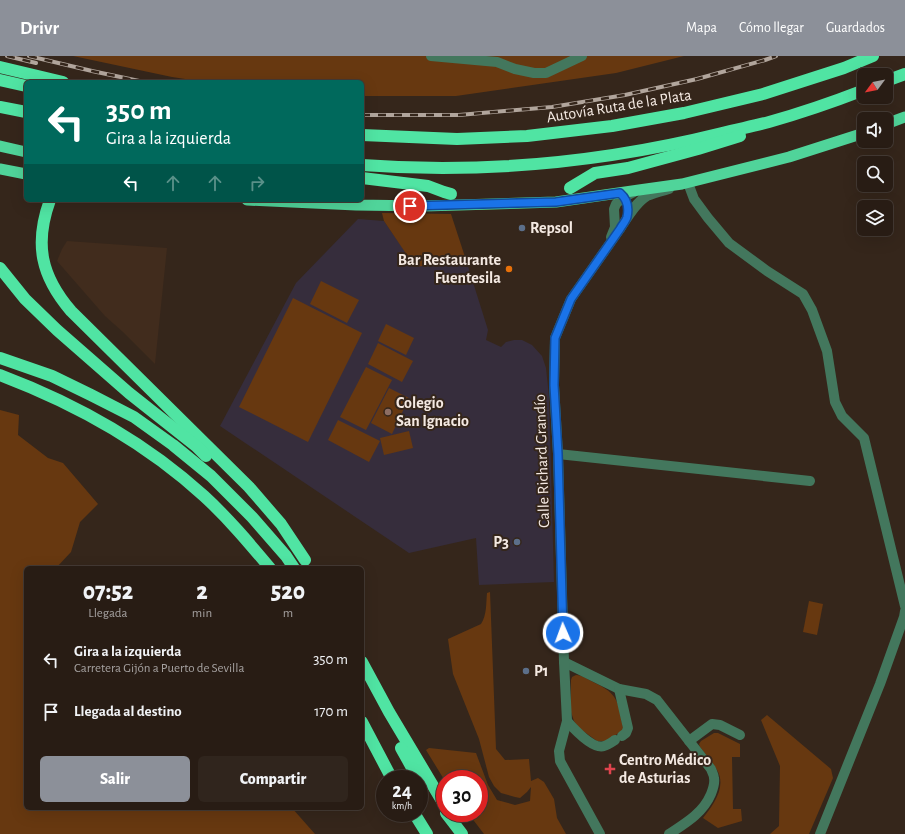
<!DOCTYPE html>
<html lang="es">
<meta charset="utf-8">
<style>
:root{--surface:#281c14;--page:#30251d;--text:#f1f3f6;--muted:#a5a1a0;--line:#443a34;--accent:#8c9099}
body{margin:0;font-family:"Alegreya Sans",sans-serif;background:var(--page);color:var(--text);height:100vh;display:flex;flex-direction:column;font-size:15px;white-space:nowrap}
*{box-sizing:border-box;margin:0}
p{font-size:13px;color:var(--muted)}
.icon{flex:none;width:22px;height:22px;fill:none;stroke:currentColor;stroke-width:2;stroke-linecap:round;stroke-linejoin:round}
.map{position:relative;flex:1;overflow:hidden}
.sheet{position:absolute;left:24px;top:510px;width:340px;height:244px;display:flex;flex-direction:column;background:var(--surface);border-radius:6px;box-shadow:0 4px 16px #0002,0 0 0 1px var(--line)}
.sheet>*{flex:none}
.guide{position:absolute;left:24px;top:24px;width:340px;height:122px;border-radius:6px;box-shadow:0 4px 16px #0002,0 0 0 1px var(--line);background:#00695c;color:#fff;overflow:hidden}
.needle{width:26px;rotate:238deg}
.fabs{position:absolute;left:857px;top:12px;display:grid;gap:8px}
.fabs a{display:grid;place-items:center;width:36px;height:36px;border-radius:6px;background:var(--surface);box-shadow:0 4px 16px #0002,0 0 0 1px var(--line);font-size:20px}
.speed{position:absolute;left:376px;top:714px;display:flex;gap:8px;font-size:20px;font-weight:700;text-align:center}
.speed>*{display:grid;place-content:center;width:52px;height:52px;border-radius:50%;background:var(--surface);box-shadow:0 4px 16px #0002,0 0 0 1px var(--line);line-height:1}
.speed small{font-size:10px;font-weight:400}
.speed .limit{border:6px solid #d22;background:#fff;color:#111}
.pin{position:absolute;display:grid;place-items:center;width:34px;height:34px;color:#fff;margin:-17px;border:2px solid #fff;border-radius:50%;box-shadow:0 1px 4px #0007}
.me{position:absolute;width:44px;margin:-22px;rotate:358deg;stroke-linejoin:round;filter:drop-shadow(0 0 3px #0008)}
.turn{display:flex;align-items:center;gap:14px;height:84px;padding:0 16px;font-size:18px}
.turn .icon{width:52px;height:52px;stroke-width:2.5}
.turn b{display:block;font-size:28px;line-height:34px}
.lanes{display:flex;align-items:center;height:38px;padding:0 16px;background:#0003;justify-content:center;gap:20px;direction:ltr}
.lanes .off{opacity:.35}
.eta{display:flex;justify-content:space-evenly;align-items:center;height:68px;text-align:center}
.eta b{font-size:24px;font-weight:800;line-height:28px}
.cta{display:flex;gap:8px;margin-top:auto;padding:8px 16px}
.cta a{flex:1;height:46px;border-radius:6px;background:var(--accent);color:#fff;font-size:16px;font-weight:800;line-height:46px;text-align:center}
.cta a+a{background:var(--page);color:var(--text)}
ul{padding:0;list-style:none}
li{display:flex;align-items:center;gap:12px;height:52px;padding:0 16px}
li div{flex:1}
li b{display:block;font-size:15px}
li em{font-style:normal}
header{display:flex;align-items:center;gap:24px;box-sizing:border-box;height:56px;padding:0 20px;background:var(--accent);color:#fff}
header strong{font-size:19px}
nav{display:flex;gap:22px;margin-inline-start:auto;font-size:14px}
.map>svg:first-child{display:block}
.built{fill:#412c1d}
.education{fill:#362d3c}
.green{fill:#673810}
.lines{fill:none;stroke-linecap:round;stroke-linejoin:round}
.minor{stroke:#43775d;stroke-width:10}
.trunk{stroke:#50d49a;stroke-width:11}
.motorway{stroke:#50e4a3;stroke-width:12}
.rail-casing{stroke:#b1a59c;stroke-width:4}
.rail{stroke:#35261b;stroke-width:2.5;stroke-dasharray:8;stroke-linecap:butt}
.route-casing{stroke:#114b97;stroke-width:10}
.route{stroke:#1a73e8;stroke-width:7}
.service-dot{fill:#5c6f8a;stroke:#35261b;stroke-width:1.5}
.food-dot{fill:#e8710a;stroke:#35261b;stroke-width:1.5}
.education-dot{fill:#8d6e63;stroke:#35261b;stroke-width:1.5}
.health-dot{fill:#e0444e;stroke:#35261b;stroke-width:1.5}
.labels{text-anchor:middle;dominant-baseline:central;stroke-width:4;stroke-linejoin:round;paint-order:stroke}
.street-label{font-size:16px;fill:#f4e9e2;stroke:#35261b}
.poi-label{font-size:16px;font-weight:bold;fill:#f4e9e2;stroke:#35261b;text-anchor:start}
</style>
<header>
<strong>Drivr</strong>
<nav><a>Mapa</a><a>Cómo llegar</a><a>Guardados</a></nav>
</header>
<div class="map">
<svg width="905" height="778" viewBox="0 0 905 778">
<rect width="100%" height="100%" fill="#35261b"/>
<!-- built -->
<path class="built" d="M67,185L167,192L155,308L123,276L105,260L57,205L62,193Z"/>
<!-- education -->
<path class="education" d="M358,163L384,165L415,210L466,204L488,274L486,284L501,291L506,286L514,284H522L532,289L542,300L546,312L549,341L554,526L479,529L476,482L409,497L220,370L296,227Z"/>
<!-- green -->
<g class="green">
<path d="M73,0H684L616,17L456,40H362V26H205L172,21Z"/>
<path d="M382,157L451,158L466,204L415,211L384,165Z"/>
<path d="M321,225L359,244L347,267L310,248Z"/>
<path d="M293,242L362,277L308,386L239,351Z"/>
<path d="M386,268L414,282L406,299L378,285Z"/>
<path d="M378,287L413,305L402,326L368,308Z"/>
<path d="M366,311L392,324L366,374L340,361Z"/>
<path d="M389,332L409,342L392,378L371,367Z"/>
<path d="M0,354L19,359L18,379L48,402L63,407L98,448L80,466L71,496L56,512H26V752H292L315,778H0Z"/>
<path d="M338,364L380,385L369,406L328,384Z"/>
<path d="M409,375L413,392L384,399L380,382Z"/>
<path d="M490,536L496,693L505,704L529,703L531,725L538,722L544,726L554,743L557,762L566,778H484L468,757H479V723H445V725L426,694L429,692L476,697L488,729L497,744L515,749L530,745L531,731L527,736L520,742L515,741L501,737L494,730L489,721L479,683L453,618L448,583L481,568C487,559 486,547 487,537Z"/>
<path d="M809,545L823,548L817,579L803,576Z"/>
<path d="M576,619C582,619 587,623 593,626C619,638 618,646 623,672L622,675L606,685H597L579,672L574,665L571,656V624L572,621Z"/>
<path d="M767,659L831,713L833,722L809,778H770L779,770L780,710L761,664Z"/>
<path d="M714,677H718L740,688V701H732L733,753H741L742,765L718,772L703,762C713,749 727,731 717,714C712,706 706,699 700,691L699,688L701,685Z"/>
</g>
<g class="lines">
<!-- minor -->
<g class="minor">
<path d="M431,0L497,6L515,13L534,17H546L582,0"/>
<path d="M688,127L694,143L708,162L729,187L767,215L803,238L812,254L827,295L835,346L842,360L864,382L905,550"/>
<path d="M611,181L615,171L614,153L616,148L622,142L634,136"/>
<path d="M558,398L810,425"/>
<path d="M564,606L619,633L646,638L657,644L711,713C712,716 714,719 714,722C715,727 713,733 711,738C703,757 686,767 669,778"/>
<path d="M619,633L628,672L626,677L622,680"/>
<path d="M567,665C574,673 593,694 604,690C608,689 612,686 615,684"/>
<path d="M689,685L712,668L720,669L740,679"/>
<path d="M600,778L560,705L559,695L567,665L564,606L558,398L554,329L555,282L571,243L620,173C627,162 636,146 647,140C654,137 662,135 669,133"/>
<path d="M820,778L880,628L904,561L905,555"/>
</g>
<!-- trunk -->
<g class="trunk">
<path d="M886,68L905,61"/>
<path d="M0,90L26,96"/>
<path d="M0,113L26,118"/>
<path d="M247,144L356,149L424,150L556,146L639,134L682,128L789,101L864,77"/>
</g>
<!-- motorway -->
<g class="motorway">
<path d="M0,11L63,26"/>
<path d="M0,24L26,30"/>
<path d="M886,25L905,18"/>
<path d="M0,51L26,56"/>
<path d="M362,79L457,83L527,80L612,70L684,57L763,38L844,12L873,0"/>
<path d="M362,109C483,118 605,106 722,77C738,73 754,70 769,66C801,57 833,46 864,34"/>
<path d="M362,122L428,130L444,136L451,138"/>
<path d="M570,132L595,117L628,112L698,93L740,80"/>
<path d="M50,144C34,188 41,220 71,255L249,431L281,468L305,504"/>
<path d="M0,212L25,243L57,274L129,337L196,390L206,400"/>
<path d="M0,302L52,320L91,339L134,361L173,389L211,420L252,461L286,500L294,512"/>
<path d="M0,319C74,347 145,386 204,440C228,462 249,487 270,512"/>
<path d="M362,606L389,656L445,750"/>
<path d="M362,666L392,723"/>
<path d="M401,692L411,710L422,724"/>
<path d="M414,757L427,778"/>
<path d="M446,757L462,778"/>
</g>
<!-- rail casing -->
<g class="rail-casing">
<g id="rail">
<path d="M7,0L36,7"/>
<path d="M29,0L92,15L144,26"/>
<path d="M362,59H459L552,51L625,39L697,23L765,4L776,0"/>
</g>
</g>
<!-- rail -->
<use href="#rail" class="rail"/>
</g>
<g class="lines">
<!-- route casing -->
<g class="route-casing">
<path id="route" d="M410,150L556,146L620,137C627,143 629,152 627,161C626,165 622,169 620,173L571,243L555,282L554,329L558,398L563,577"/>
</g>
<!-- route -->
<use href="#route" class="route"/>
</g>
<!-- markers -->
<g class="service-dot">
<circle cx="522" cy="172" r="4"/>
<circle cx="517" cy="486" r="4"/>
<circle cx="526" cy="615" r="4"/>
</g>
<circle class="food-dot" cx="509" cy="213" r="4"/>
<circle class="education-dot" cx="388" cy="356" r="4"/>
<path class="health-dot" d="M608 707h4v4h4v4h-4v4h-4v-4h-4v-4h4z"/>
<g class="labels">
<!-- street labels -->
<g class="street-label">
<text transform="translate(619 50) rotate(-9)">Autovía Ruta de la Plata</text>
<text transform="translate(542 405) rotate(-92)">Calle Richard Grandío</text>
</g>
<!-- poi labels -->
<g class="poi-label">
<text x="530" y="172">Repsol</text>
<text x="501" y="204" text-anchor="end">Bar Restaurante<tspan x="501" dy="18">Fuentesila</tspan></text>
<text x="396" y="347">Colegio<tspan x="396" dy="18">San Ignacio</tspan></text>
<text x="509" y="486" text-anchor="end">P3</text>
<text x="534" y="615">P1</text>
<text x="619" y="704">Centro Médico<tspan x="619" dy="18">de Asturias</tspan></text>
</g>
</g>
</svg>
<div class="fabs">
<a><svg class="needle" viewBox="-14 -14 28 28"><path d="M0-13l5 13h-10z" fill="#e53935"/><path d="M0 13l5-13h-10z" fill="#a5a1a0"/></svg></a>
<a><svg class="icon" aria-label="sound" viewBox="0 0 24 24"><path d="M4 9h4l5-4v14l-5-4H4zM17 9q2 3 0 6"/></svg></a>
<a><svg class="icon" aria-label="search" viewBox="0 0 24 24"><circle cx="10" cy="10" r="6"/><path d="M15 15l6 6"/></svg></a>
<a><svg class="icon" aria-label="layers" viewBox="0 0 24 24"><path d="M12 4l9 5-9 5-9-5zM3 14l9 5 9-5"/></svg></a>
</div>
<div class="speed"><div>24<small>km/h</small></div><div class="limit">30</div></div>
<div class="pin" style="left:410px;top:150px;background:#d93025"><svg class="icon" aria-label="arrive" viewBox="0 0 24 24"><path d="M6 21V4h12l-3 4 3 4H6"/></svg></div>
<svg class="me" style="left:563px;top:577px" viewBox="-20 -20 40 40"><circle r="17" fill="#1a73e8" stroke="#fff" stroke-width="3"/><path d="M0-11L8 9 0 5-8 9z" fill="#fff"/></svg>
<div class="guide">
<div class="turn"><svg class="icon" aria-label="left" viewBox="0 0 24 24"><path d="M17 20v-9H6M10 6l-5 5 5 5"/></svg><div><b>350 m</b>Gira a la izquierda</div></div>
<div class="lanes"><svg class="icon" aria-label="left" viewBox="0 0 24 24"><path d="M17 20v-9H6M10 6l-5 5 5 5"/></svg><svg class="icon off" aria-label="ahead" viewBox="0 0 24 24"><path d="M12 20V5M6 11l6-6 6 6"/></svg><svg class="icon off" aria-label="ahead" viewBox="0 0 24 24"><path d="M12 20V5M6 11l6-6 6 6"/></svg><svg class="icon off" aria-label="right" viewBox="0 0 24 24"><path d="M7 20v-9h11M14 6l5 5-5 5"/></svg></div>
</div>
<section class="sheet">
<div class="eta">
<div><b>07:52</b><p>Llegada</p></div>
<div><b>2</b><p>min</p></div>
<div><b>520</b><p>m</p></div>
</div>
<ul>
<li><svg class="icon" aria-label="left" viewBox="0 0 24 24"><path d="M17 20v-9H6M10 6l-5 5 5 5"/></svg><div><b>Gira a la izquierda</b><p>Carretera Gijón a Puerto de Sevilla</p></div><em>350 m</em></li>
<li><svg class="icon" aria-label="arrive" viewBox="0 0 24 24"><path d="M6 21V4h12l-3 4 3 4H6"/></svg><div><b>Llegada al destino</b></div><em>170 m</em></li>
</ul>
<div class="cta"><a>Salir</a><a>Compartir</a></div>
</section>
</div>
